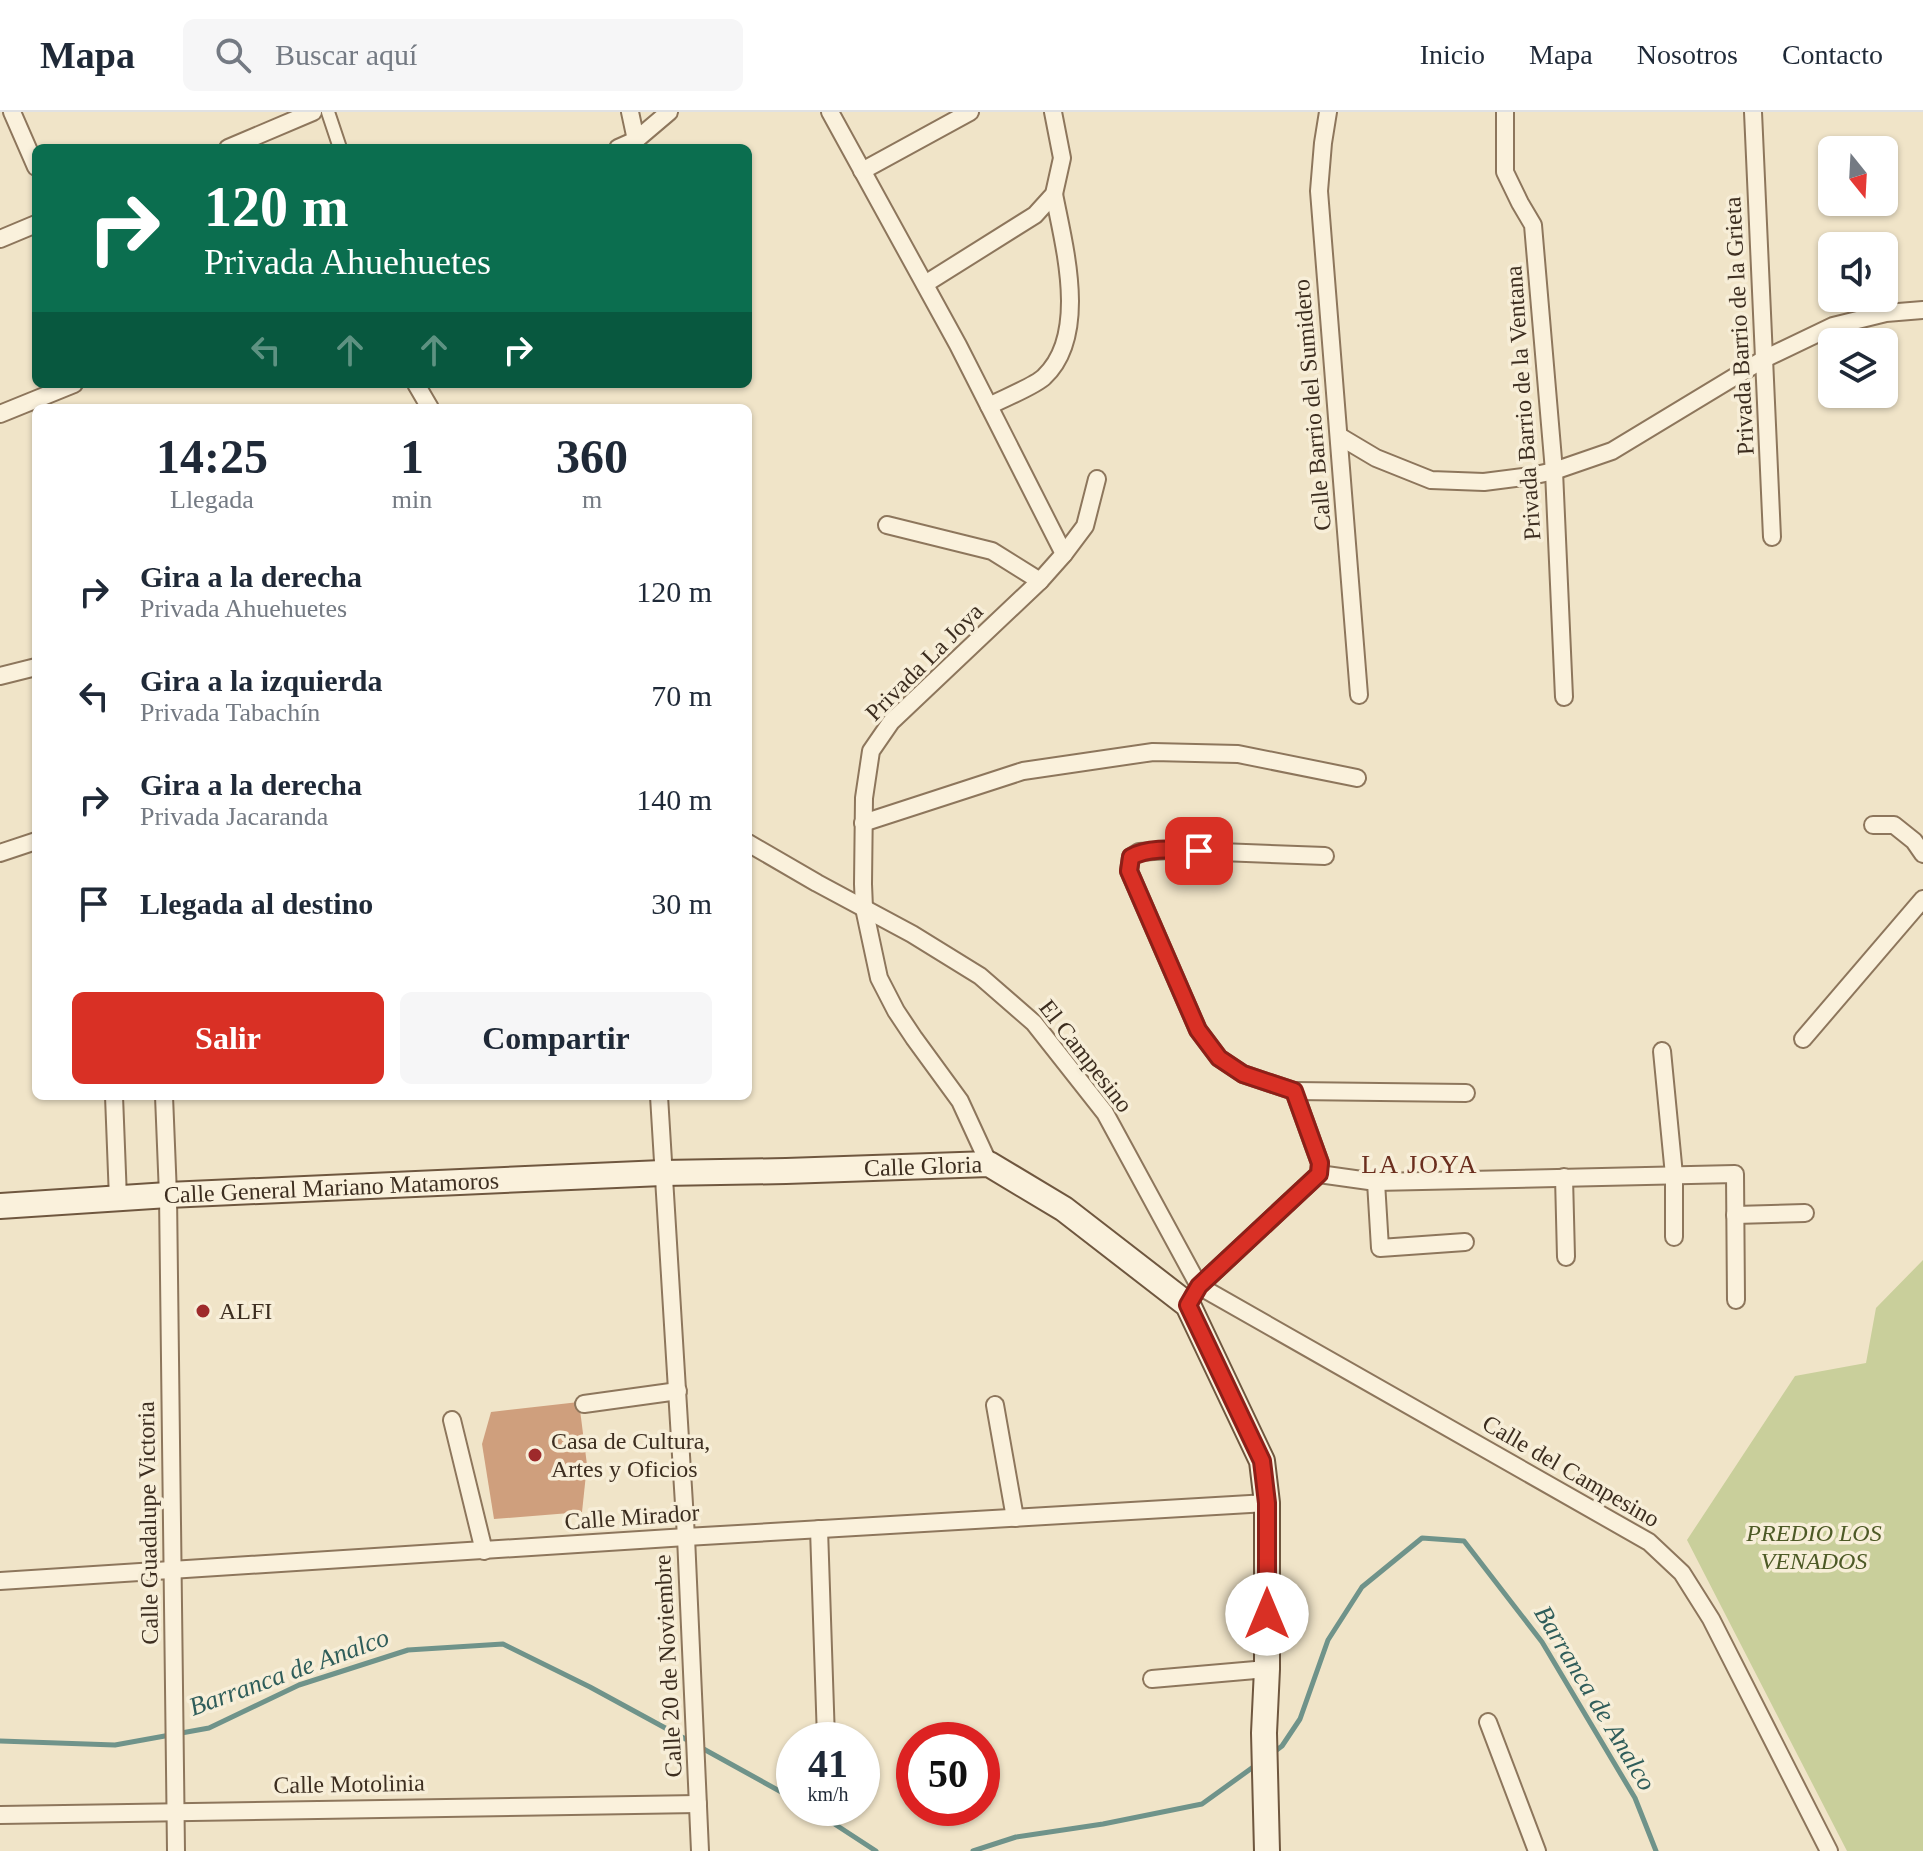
<!DOCTYPE html>
<html lang="es">
<meta charset="utf-8">
<style>
:root{--surface:#fff;--page:#f6f6f7;--text:#1f2937;--muted:#747a83;--line:#e0e1e3;--accent:#d93025}
body{margin:0;font-family:"Times New Roman",serif;background:var(--page);color:var(--text);height:100vh;display:flex;flex-direction:column;font-size:30px;white-space:nowrap}
*{box-sizing:border-box;margin:0}
p{font-size:26px;color:var(--muted)}
.icon{flex:none;width:44px;height:44px;fill:none;stroke:currentColor;stroke-width:2;stroke-linecap:round;stroke-linejoin:round}
.map{position:relative;flex:1;overflow:hidden}
.sheet{position:absolute;left:32px;top:292px;width:720px;height:696px;display:flex;flex-direction:column;background:var(--surface);border-radius:12px;box-shadow:0 2px 6px #0004}
.sheet>*{flex:none}
.banner{position:absolute;left:32px;top:32px;width:720px;height:244px;border-radius:12px;box-shadow:0 2px 6px #0004;background:#0b6e4f;color:#fff;overflow:hidden}
.needle{width:52px;rotate:162deg}
.buttons{position:absolute;left:1818px;top:24px;display:grid;gap:16px}
.buttons a{display:grid;place-items:center;width:80px;height:80px;border-radius:12px;background:var(--surface);box-shadow:0 2px 6px #0004;font-size:40px}
.speed{position:absolute;left:776px;top:1610px;display:flex;gap:16px;font-size:40px;font-weight:700;text-align:center}
.speed>*{display:grid;place-content:center;width:104px;height:104px;border-radius:50%;background:var(--surface);box-shadow:0 2px 6px #0004;line-height:1}
.speed small{font-size:20px;font-weight:400}
.speed .limit{border:12px solid #d22;background:#fff;color:#111}
.pin{position:absolute;display:grid;place-items:center;width:68px;height:68px;color:#fff;margin:-34px;border-radius:16px;box-shadow:0 4px 12px #0006}
.me{position:absolute;width:88px;margin:-44px;rotate:0deg;stroke-linejoin:round;filter:drop-shadow(0 0 6px #0008)}
.turn{display:flex;align-items:center;gap:28px;height:168px;padding:0 40px;font-size:36px}
.turn .icon{width:104px;height:104px;stroke-width:2.5}
.turn b{display:block;font-size:56px;line-height:68px}
.lanes{display:flex;align-items:center;height:76px;padding:0 40px;background:#0003;justify-content:center;gap:40px;direction:ltr}
.lanes .off{opacity:.35}
.eta{display:flex;justify-content:space-evenly;align-items:center;height:136px;text-align:center}
.eta b{font-size:48px;font-weight:800;line-height:56px}
.cta{display:flex;gap:16px;margin-top:auto;padding:16px 40px}
.cta a{flex:1;height:92px;border-radius:12px;background:var(--accent);color:#fff;font-size:32px;font-weight:800;line-height:92px;text-align:center}
.cta a+a{background:var(--page);color:var(--text)}
ul{padding:0;list-style:none}
li{display:flex;align-items:center;gap:24px;height:104px;padding:0 40px}
li div{flex:1}
li b{display:block;font-size:30px}
li em{font-style:normal}
header{display:flex;align-items:center;gap:48px;box-sizing:border-box;height:112px;padding:0 40px;background:var(--surface);border-bottom:2px solid var(--line)}
header strong{font-size:38px}
nav{display:flex;gap:44px;margin-inline-start:auto;font-size:28px}
.search{width:560px;height:72px;background:var(--page);display:flex;align-items:center;gap:20px;box-sizing:border-box;padding:0 28px;border-radius:12px;color:var(--muted);font-size:30px}
.map>svg:first-child{display:block}
.green{fill:#c9cf9b}
.lines{fill:none;stroke-linecap:round;stroke-linejoin:round}
.stream{stroke:#6f938a;stroke-width:5}
.building{fill:#cf9f7d}
.pedestrian-casing{stroke:#8d765c;stroke-width:16}
.minor-casing{stroke:#8d765c;stroke-width:20}
.secondary-casing{stroke:#6f573f;stroke-width:28}
.pedestrian{stroke:#faf1dc;stroke-width:12}
.minor{stroke:#faf1dc;stroke-width:16}
.secondary{stroke:#faf1dc;stroke-width:24}
.route-casing{stroke:#8d1f18;stroke-width:20}
.route{stroke:#d93025;stroke-width:14}
.poi-dot{fill:#9e2a2b;stroke:#f7eed8;stroke-width:3}
.labels{text-anchor:middle;dominant-baseline:central;stroke-width:7;stroke-linejoin:round;paint-order:stroke}
.street-label{font-size:24px;fill:#3d2e20;stroke:#f7eed8}
.poi-label{font-size:24px;fill:#3d2e20;stroke:#f7eed8;text-anchor:start}
.park-label{font-size:24px;font-style:italic;fill:#4d5a26;stroke:#f7eed8}
.neighbourhood-label{font-size:26px;letter-spacing:2px;fill:#6b2e1e;stroke:#f7eed8}
.water-label{font-size:26px;font-style:italic;fill:#2f5d5a;stroke:#f7eed8}
</style>
<header>
<strong>Mapa</strong>
<div class="search"><svg class="icon" aria-label="search" viewBox="0 0 24 24"><circle cx="10" cy="10" r="6"/><path d="M15 15l6 6"/></svg>Buscar aquí</div>
<nav><a>Inicio</a><a>Mapa</a><a>Nosotros</a><a>Contacto</a></nav>
</header>
<div class="map">
<svg width="1923" height="1739" viewBox="0 0 1923 1739">
<rect width="100%" height="100%" fill="#f0e4c8"/>
<!-- green -->
<path class="green" d="M1923,1148V1739H1847L1687,1428L1795,1264L1866,1251L1876,1196Z"/>
<g class="lines">
<!-- stream -->
<g class="stream">
<path d="M0,1629L115,1633L209,1616L299,1573L408,1538L503,1532L590,1575L691,1630"/>
<path d="M700,1635L794,1687"/>
<path d="M1274,1640L1282,1634L1300,1607L1328,1528L1362,1475L1422,1426L1464,1429L1542,1530L1635,1686L1656,1739"/>
<path d="M810,1696L876,1739"/>
<path d="M973,1739L1016,1725L1103,1712L1202,1692L1256,1653"/>
</g>
</g>
<!-- building -->
<path class="building" d="M579,1290L587,1353L582,1400L494,1407L482,1332L491,1300Z"/>
<g class="lines">
<!-- pedestrian casing -->
<g class="pedestrian-casing">
<path id="pedestrian" d="M328,0L340,36"/>
</g>
<!-- minor casing -->
<g class="minor-casing">
<g id="minor">
<path d="M12,0L36,55"/>
<path d="M630,0L636,28"/>
<path d="M830,0L958,233L1064,442"/>
<path d="M1328,0L1323,31L1319,79L1359,583"/>
<path d="M1505,0V60L1520,91L1533,113L1554,359L1564,585"/>
<path d="M1753,0L1772,425"/>
<path d="M228,36L313,0"/>
<path d="M618,36L636,28L669,0"/>
<path d="M862,59L970,0"/>
<path d="M0,127L36,112"/>
<path d="M925,172L1035,103L1054,82L1062,46L1053,0"/>
<path d="M416,272L430,296"/>
<path d="M989,294C1002,287 1035,274 1044,265C1089,223 1064,134 1054,82"/>
<path d="M0,302L74,272"/>
<path d="M1339,324L1376,346L1431,368L1484,370L1531,364L1554,359L1612,339L1764,247L1833,214L1886,201L1923,198"/>
<path d="M887,413L992,439L1040,469"/>
<path d="M0,564L36,555"/>
<path d="M863,711L1023,659L1153,640L1238,642L1357,666"/>
<path d="M1873,713H1894L1914,729L1923,742"/>
<path d="M748,731L817,771L912,822L980,864L1034,911L1105,1001L1199,1174L1649,1430L1682,1461L1711,1507L1829,1739"/>
<path d="M0,741L36,729"/>
<path d="M1803,927L1923,787"/>
<path d="M1662,939L1674,1063V1125"/>
<path d="M1294,979L1466,981"/>
<path d="M114,984L118,1087"/>
<path d="M164,984L168,1083L176,1739"/>
<path d="M659,984L686,1425L700,1739"/>
<path d="M989,1052L960,989L914,926L896,899L879,866L864,796L863,772L864,686L871,639L891,610L1040,469L1064,442L1085,414L1097,367"/>
<path d="M1319,1062L1320,1051L1294,979L1243,962L1219,946L1198,918L1129,759L1131,745L1139,740L1168,738L1325,744"/>
<path d="M1319,1062L1376,1070L1735,1062L1736,1188"/>
<path d="M1564,1065L1566,1145"/>
<path d="M1376,1070L1380,1136L1465,1130"/>
<path d="M1735,1103L1805,1101"/>
<path d="M1194,1183L1199,1174L1319,1062"/>
<path d="M584,1292L678,1279"/>
<path d="M995,1293L1015,1406"/>
<path d="M452,1308L484,1439"/>
<path d="M819,1417L826,1627"/>
<path d="M0,1469L686,1425L1267,1391"/>
<path d="M1152,1567L1267,1557"/>
<path d="M1488,1610L1537,1739"/>
<path d="M0,1703L698,1692"/>
</g>
</g>
<!-- secondary casing -->
<g class="secondary-casing">
<g id="secondary">
<path id="s1" d="M0,1094L168,1083L662,1061L786,1059L989,1052L1064,1097L1188,1193L1262,1349L1267,1391V1557L1264,1621L1267,1739"/>
</g>
</g>
<!-- pedestrian -->
<use href="#pedestrian" class="pedestrian"/>
<!-- minor -->
<use href="#minor" class="minor"/>
<!-- secondary -->
<use href="#secondary" class="secondary"/>
</g>
<g class="lines">
<!-- route casing -->
<g class="route-casing">
<path id="route" d="M1199,739C1178,738 1150,734 1131,745L1129,759L1198,918L1219,946L1243,962L1294,979L1320,1051L1319,1062L1199,1174L1188,1193L1262,1349L1267,1391V1502"/>
</g>
<!-- route -->
<use href="#route" class="route"/>
</g>
<!-- markers -->
<g class="poi-dot">
<circle cx="203" cy="1199" r="8"/>
<circle cx="535" cy="1343" r="8"/>
</g>
<g class="labels">
<!-- street labels -->
<g class="street-label">
<text transform="translate(1739 214) rotate(-93)">Privada Barrio de la Grieta</text>
<text transform="translate(1523 291) rotate(-94)">Privada Barrio de la Ventana</text>
<text transform="translate(1312 293) rotate(-95)">Calle Barrio del Sumidero</text>
<text transform="translate(924 550) rotate(-45)">Privada La Joya</text>
<text transform="translate(1086 944) rotate(52)">El Campesino</text>
<text stroke="none"><textPath href="#s1" startOffset="924">Calle Gloria</textPath></text>
<text stroke="none"><textPath href="#s1" startOffset="332">Calle General Mariano Matamoros</textPath></text>
<text transform="translate(1571 1359) rotate(30)">Calle del Campesino</text>
<text transform="translate(632 1405) rotate(-4)">Calle Mirador</text>
<text transform="translate(148 1411) rotate(-91)">Calle Guadalupe Victoria</text>
<text transform="translate(668 1554) rotate(-93)">Calle 20 de Noviembre</text>
<text transform="translate(349 1672) rotate(-1)">Calle Motolinia</text>
</g>
<!-- poi labels -->
<g class="poi-label">
<text x="219" y="1199">ALFI</text>
<text x="551" y="1329">Casa de Cultura,<tspan x="551" dy="28">Artes y Oficios</tspan></text>
</g>
<!-- park labels -->
<g class="park-label">
<text x="1814" y="1421">PREDIO LOS<tspan x="1814" dy="28">VENADOS</tspan></text>
</g>
<!-- neighbourhood labels -->
<g class="neighbourhood-label">
<text x="1420" y="1052">LA JOYA</text>
</g>
<!-- water labels -->
<g class="water-label">
<text transform="translate(289 1560) rotate(-20)">Barranca de Analco</text>
<text transform="translate(1595 1586) rotate(59)">Barranca de Analco</text>
</g>
</g>
</svg>
<div class="buttons">
<a><svg class="needle" viewBox="-14 -14 28 28"><path d="M0-13l5 13h-10z" fill="#e53935"/><path d="M0 13l5-13h-10z" fill="#747a83"/></svg></a>
<a><svg class="icon" aria-label="sound" viewBox="0 0 24 24"><path d="M4 9h4l5-4v14l-5-4H4zM17 9q2 3 0 6"/></svg></a>
<a><svg class="icon" aria-label="layers" viewBox="0 0 24 24"><path d="M12 4l9 5-9 5-9-5zM3 14l9 5 9-5"/></svg></a>
</div>
<div class="speed"><div>41<small>km/h</small></div><div class="limit">50</div></div>
<div class="pin" style="left:1199px;top:739px;background:#d93025"><svg class="icon" aria-label="arrive" viewBox="0 0 24 24"><path d="M6 21V4h12l-3 4 3 4H6"/></svg></div>
<svg class="me" style="left:1267px;top:1502px" viewBox="-20 -20 40 40"><circle r="19" fill="#fff"/><path d="M0-13L10 11 0 6-10 11z" fill="#d93025"/></svg>
<div class="banner">
<div class="turn"><svg class="icon" aria-label="right" viewBox="0 0 24 24"><path d="M7 20v-9h11M14 6l5 5-5 5"/></svg><div><b>120 m</b>Privada Ahuehuetes</div></div>
<div class="lanes"><svg class="icon off" aria-label="left" viewBox="0 0 24 24"><path d="M17 20v-9H6M10 6l-5 5 5 5"/></svg><svg class="icon off" aria-label="ahead" viewBox="0 0 24 24"><path d="M12 20V5M6 11l6-6 6 6"/></svg><svg class="icon off" aria-label="ahead" viewBox="0 0 24 24"><path d="M12 20V5M6 11l6-6 6 6"/></svg><svg class="icon" aria-label="right" viewBox="0 0 24 24"><path d="M7 20v-9h11M14 6l5 5-5 5"/></svg></div>
</div>
<section class="sheet">
<div class="eta">
<div><b>14:25</b><p>Llegada</p></div>
<div><b>1</b><p>min</p></div>
<div><b>360</b><p>m</p></div>
</div>
<ul>
<li><svg class="icon" aria-label="right" viewBox="0 0 24 24"><path d="M7 20v-9h11M14 6l5 5-5 5"/></svg><div><b>Gira a la derecha</b><p>Privada Ahuehuetes</p></div><em>120 m</em></li>
<li><svg class="icon" aria-label="left" viewBox="0 0 24 24"><path d="M17 20v-9H6M10 6l-5 5 5 5"/></svg><div><b>Gira a la izquierda</b><p>Privada Tabachín</p></div><em>70 m</em></li>
<li><svg class="icon" aria-label="right" viewBox="0 0 24 24"><path d="M7 20v-9h11M14 6l5 5-5 5"/></svg><div><b>Gira a la derecha</b><p>Privada Jacaranda</p></div><em>140 m</em></li>
<li><svg class="icon" aria-label="arrive" viewBox="0 0 24 24"><path d="M6 21V4h12l-3 4 3 4H6"/></svg><div><b>Llegada al destino</b></div><em>30 m</em></li>
</ul>
<div class="cta"><a>Salir</a><a>Compartir</a></div>
</section>
</div>
